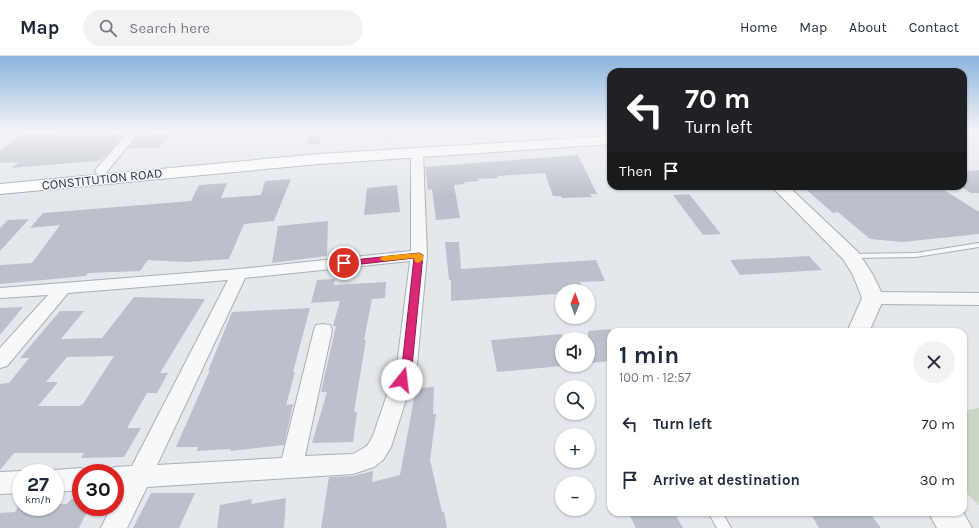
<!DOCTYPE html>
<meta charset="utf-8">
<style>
:root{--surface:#fff;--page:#f2f2f3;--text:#1f2937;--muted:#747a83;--line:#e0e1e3}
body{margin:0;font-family:Karla,sans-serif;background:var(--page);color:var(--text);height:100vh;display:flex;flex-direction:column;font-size:15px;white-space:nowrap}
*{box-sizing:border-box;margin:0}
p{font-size:13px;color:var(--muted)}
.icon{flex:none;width:22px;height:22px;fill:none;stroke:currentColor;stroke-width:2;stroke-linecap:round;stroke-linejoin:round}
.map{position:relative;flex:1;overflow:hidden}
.sheet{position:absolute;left:607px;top:272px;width:360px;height:188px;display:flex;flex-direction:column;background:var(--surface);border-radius:12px;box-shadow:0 1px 3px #0004}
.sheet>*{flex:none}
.guide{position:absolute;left:607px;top:12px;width:360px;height:122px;border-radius:12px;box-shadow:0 1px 3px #0004;background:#202124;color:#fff;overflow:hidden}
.needle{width:26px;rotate:1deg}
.controls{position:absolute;left:555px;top:228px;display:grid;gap:8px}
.controls a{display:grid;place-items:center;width:40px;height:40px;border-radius:50%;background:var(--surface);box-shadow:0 1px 3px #0004;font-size:20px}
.speed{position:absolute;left:12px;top:408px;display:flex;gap:8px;font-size:20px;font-weight:700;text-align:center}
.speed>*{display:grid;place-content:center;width:52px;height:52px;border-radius:50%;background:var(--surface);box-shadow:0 1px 3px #0004;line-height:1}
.speed small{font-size:10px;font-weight:400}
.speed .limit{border:6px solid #d22;background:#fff;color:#111}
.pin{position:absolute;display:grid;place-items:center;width:34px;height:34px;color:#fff;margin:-17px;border:2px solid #fff;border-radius:50%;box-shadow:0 1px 4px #0007}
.me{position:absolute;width:44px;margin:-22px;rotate:16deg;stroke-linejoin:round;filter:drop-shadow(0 0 3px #0008)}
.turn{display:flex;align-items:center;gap:14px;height:84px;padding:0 12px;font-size:18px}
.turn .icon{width:52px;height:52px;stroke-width:2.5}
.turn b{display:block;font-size:28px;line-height:34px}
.then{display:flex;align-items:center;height:38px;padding:0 12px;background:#0003;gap:8px;font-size:15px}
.round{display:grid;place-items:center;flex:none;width:42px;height:42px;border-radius:21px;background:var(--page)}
.overview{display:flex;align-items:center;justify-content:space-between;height:68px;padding:0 12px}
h1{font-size:24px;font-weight:700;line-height:30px}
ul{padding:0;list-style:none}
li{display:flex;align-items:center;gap:12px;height:56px;padding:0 12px}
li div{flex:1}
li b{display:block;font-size:15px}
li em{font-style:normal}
header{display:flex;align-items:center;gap:24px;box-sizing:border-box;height:56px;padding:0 20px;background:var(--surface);border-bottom:1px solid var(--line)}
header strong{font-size:19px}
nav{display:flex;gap:22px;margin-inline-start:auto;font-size:14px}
.search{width:280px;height:36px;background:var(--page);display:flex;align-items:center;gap:10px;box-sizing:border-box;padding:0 14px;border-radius:22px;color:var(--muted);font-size:15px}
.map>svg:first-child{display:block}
.green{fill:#c9d6c5}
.building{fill:#bbc0ca;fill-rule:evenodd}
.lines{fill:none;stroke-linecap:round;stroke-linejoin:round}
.service-casing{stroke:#a9aeb7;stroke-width:2}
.minor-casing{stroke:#a9aeb7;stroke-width:2}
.tertiary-casing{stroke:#a9aeb7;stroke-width:2}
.primary-casing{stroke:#a3abb8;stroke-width:2}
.service{fill:#f7f8fa;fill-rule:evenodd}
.minor{fill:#f7f8fa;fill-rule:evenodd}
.tertiary{fill:#f7f8fa;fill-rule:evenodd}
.primary{fill:#fff;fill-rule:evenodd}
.route{fill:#db2777;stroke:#8e194d}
.slow{fill:#f59e0b}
.labels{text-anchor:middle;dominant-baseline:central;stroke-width:3;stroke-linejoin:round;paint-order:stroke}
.far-street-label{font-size:13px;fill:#2b3445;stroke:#f4f6f9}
</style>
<header>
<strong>Map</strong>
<div class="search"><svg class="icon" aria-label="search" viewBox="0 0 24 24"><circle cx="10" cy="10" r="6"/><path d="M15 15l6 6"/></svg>Search here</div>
<nav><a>Home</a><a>Map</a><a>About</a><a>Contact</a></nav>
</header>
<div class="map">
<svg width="979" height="472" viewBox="0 0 979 472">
<rect width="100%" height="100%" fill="#e4e7ec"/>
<!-- green -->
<path class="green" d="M979,352V449L963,434V355Z"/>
<!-- building -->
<g class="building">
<path d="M85,75H117L113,78L125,77L106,99L98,105L11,112L19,106L0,107V95L21,78Z"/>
<path d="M309,75H322L320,87L307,88Z"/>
<path d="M141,76H158L156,78L170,77L160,91L128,93Z"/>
<path d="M578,99L597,138H590L592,141L562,142L561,140H553L545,117L497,120L498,122L478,123L479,125L464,126L465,128L454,129L460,162L436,164L432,133L428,134L425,111Z"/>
<path d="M979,114V137H971L963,132V115Z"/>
<path d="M291,123L274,165L244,168L229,203L185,206L148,204L140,215L88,217L86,220L0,228V209L32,207L60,169L30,172L43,157L191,145L199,129L227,127L221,142L261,139L265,125Z"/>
<path d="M397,129L400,156L364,159L367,132Z"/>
<path d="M802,130H906V133L941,132L979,156V178L902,186L870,183L838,156L833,157Z"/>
<path d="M689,138L721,178L703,179L673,139Z"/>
<path d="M29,163L0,195V172L8,164Z"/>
<path d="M328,165L327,200L272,207L278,170Z"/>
<path d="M445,186H459L461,213L596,204L605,225L580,226L583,234L562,235L557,236V238L451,245V224H449Z"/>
<path d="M809,200L822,214L740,219L730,204Z"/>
<path d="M335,223L334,229L386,226L385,242L372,243L364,284H366L354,356H357L353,386L312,387L327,336H321L336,270H333L340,245L311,247L317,224Z"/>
<path d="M134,241L205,243L160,317H168L157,337H147L127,372H141L124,401L81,402L84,397H14L0,414V328L9,327L29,302H20L60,255H84L61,283L102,282ZM114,300L83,348L79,350H38L58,326H46L67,301Z"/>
<path d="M23,251L0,279V252Z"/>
<path d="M310,252L293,316H295L286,349L293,348L284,389L230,395L231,393L197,395L198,391H176L210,314L208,315L232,256Z"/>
<path d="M611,273V305L588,307V275Z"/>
<path d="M562,278V310L497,316L491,284Z"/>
<path d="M434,331L433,358H436L430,404L442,456H444L447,472H321L329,421L353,420L373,415L372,426L400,419L416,332Z"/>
<path d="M151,437H195L179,472H133Z"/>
<path d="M286,442L284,472H217L220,449L252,443L251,448Z"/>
<path d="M71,443H81V451H89L79,472H0V457L15,456L18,451H55V448H67Z"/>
<path d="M628,456H674L683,472H636Z"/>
<path d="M810,456H869L881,472H819Z"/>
</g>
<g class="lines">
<!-- service casing -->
<g class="service-casing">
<g id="service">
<path d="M381,75H387V84L382,83Z"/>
<path d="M475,75H481V77L476,78Z"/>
<path d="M979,187V191L916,201L851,202L847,200L851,198L916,197Z"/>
<path d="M708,456H722L731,472H717Z"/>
</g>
</g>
<!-- minor casing -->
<g class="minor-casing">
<g id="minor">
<path d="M129,75H140L105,118H97L95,115L97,112Z"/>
<path d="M417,92L423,96L427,199L417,309L391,391L383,404L374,411L353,418L147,431L127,472H101L111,451H115V443L121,433H115V417H105L107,414L115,411L132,410L228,224L68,237L7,310L0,312V292L48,239L0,242V232L239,213L411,195V96ZM410,205L397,309L373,380L367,390L353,398L305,400L332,274L330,269L323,268L316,269L314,274L282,402L157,409L245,222Z"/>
<path d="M873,236L979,237V249L873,248L867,246L864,242L867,238Z"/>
<path d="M81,412L90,417H81V434L55,436V417H47L55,414Z"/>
<path d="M21,415L26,417H21V437L0,438V416Z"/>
</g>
</g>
<!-- tertiary casing -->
<g class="tertiary-casing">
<g id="tertiary">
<path d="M771,130H788L858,196L873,219L884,242L869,276H847L862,242L853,219L843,203Z"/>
<path d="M928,456H963L972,472H937Z"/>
</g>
</g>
<!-- primary casing -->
<g class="primary-casing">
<path id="primary" d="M611,80V88L319,108L0,138V128L319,98Z"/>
</g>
<!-- service -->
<use href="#service" class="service"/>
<!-- minor -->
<use href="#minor" class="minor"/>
<!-- tertiary -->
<use href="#tertiary" class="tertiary"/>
<!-- primary -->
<use href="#primary" class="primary"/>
</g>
<!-- sky -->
<linearGradient id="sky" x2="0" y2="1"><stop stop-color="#8bb4dd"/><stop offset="0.53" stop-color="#f3f4f6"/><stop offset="1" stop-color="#f3f4f6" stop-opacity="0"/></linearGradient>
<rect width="979" height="141" fill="url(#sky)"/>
<!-- route -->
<path class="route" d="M419,197L423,199L412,310L407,324L402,329L396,324L402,310L414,202L344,210L340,207L344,205Z"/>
<!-- slow -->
<path class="slow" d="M419,197L423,199V204L418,207L415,206L414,202L384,205L379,203L384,200Z"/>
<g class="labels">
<!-- far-street labels -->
<g class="far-street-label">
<text transform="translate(102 123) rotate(-6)">CONSTITUTION ROAD</text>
</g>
</g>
</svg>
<div class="controls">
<a><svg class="needle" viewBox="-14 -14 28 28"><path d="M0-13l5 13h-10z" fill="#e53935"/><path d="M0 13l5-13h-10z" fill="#747a83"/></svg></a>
<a><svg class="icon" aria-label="sound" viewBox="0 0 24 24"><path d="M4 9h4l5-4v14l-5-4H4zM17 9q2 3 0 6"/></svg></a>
<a><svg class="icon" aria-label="search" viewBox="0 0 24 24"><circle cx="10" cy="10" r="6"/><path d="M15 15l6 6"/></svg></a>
<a>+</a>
<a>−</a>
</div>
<div class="speed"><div>27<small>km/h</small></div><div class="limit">30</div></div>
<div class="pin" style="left:344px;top:207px;background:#d93025"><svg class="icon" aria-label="arrive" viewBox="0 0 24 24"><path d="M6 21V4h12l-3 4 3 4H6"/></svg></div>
<svg class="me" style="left:402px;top:324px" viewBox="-20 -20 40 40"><circle r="19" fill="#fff"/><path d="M0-13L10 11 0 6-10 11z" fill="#db2777"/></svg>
<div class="guide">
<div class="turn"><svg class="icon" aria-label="left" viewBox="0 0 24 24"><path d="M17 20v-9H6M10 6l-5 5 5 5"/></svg><div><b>70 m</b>Turn left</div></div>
<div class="then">Then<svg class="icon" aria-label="arrive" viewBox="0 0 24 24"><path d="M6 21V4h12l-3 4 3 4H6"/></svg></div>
</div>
<section class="sheet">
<div class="overview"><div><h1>1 min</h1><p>100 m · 12:57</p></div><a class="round"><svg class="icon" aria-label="close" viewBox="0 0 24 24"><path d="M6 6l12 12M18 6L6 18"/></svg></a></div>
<ul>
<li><svg class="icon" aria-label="left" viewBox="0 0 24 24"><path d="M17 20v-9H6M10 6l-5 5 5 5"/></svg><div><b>Turn left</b></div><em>70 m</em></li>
<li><svg class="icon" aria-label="arrive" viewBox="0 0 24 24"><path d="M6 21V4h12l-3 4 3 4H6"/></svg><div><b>Arrive at destination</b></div><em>30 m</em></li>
</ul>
</section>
</div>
